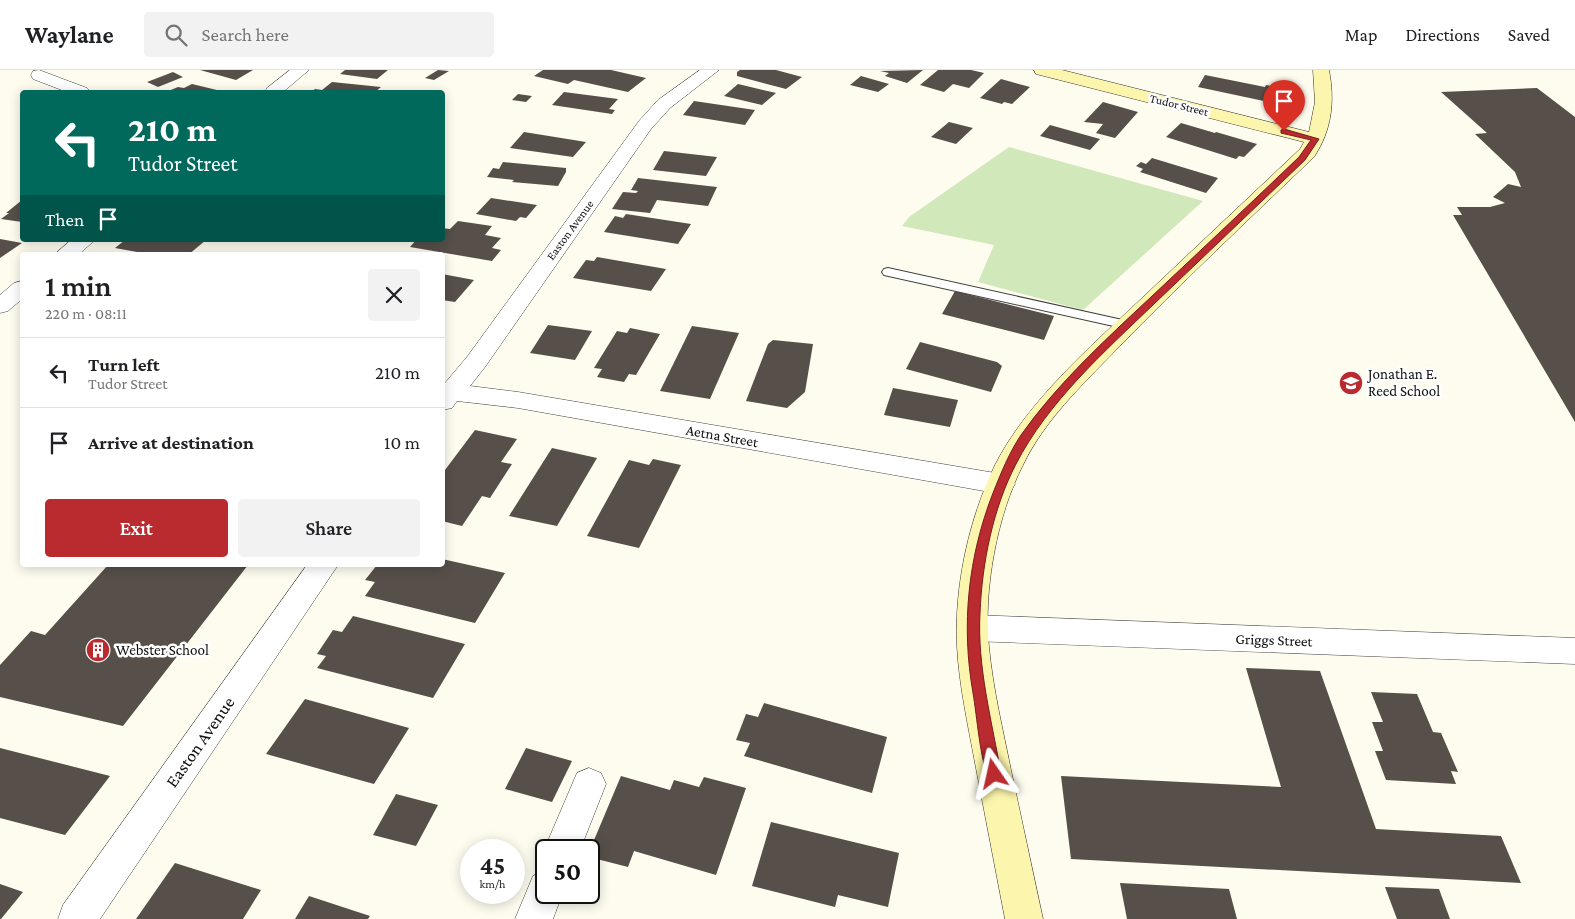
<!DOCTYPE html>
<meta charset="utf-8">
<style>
:root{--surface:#fff;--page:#f2f2f2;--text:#202124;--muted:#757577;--line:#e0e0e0;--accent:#b92b2e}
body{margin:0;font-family:"Crimson Pro",serif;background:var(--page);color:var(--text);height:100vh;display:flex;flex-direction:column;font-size:19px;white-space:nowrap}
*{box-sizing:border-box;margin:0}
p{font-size:16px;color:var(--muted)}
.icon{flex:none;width:28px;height:28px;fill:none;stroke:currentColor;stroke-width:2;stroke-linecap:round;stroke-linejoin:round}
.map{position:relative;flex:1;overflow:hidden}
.details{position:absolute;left:20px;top:182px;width:425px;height:315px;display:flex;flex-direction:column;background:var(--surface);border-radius:5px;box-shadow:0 2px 12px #0003}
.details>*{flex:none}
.guide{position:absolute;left:20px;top:20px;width:425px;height:152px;border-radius:5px;box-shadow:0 2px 12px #0003;background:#00695c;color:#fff;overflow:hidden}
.speed{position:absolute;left:460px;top:769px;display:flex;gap:10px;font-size:25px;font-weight:700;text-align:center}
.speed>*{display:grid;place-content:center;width:65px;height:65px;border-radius:50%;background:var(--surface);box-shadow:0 2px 12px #0003;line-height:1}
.speed small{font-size:12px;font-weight:400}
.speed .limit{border:2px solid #111;border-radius:8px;background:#fff;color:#111}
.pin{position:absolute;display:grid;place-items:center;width:42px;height:42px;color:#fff;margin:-51px -21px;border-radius:50% 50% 50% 0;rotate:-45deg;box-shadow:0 0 5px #0007}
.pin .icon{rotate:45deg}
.me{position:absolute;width:55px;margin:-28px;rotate:349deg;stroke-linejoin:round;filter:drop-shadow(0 0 4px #0008)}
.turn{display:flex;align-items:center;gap:18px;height:105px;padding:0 25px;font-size:22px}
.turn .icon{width:65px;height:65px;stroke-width:2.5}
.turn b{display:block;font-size:35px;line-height:42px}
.then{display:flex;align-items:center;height:48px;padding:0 25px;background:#0003;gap:10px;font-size:19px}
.round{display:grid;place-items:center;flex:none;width:52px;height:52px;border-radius:5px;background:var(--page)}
.head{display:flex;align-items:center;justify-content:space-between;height:85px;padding:0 25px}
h1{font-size:30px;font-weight:600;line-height:38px}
.primary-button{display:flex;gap:10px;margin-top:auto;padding:10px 25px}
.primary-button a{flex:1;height:58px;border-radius:5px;background:var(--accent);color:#fff;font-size:20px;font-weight:600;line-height:58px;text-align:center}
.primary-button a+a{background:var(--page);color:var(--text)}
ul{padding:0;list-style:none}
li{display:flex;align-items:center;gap:15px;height:70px;padding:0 25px;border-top:1px solid var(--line)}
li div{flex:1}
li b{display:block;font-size:19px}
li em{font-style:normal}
header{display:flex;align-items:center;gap:30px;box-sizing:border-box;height:70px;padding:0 25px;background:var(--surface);border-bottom:1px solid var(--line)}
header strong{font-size:24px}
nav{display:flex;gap:28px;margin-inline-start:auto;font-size:18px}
.search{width:350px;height:45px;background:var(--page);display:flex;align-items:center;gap:12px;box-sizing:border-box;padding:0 18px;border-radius:5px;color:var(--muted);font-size:19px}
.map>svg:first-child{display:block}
.green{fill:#d0e8ba}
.building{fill:#564f4a}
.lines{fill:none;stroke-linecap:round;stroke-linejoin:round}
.lane-casing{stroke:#414141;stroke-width:2}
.street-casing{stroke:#414141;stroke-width:1}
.secondary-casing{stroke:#303030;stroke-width:1}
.lane{fill:#fff;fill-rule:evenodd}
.street{fill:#fff;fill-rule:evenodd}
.secondary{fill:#fcf5ad;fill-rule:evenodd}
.route{fill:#b92b2e;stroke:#781c1e}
.labels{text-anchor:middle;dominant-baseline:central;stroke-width:5;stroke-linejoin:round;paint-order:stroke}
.far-street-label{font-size:12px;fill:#0e0e0e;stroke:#fff}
.poi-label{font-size:15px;fill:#0e0e0e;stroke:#fff;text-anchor:start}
.street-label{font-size:15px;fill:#0e0e0e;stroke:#fff}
.near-street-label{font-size:18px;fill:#0e0e0e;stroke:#fff}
</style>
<header>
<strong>Waylane</strong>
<div class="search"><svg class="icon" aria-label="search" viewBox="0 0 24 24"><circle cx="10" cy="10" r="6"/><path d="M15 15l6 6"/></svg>Search here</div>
<nav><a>Map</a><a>Directions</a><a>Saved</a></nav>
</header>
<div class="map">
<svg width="1575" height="849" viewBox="0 0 1575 849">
<rect width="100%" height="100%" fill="#fefcef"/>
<!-- green -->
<path class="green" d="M1009,77L1203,131L1083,240L978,212L994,175L902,156L909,147Z"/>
<!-- building -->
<g class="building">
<path d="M200,0H253L236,10Z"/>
<path d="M345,0H388L377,9L340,4Z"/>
<path d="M438,0L449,1L434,10L425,8Z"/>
<path d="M543,0H611L646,8L628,22L574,10L568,14L534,6Z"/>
<path d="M740,0H776L802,7L786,19L737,6V2Z"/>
<path d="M923,0L907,13L885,6L889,3L880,1Z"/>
<path d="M938,0H971L984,3L969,18L953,14L944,22L920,15Z"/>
<path d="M173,2L183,7L158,17L147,12Z"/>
<path d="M1205,5L1265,17L1266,15L1290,20L1283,35L1198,17Z"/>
<path d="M861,6L889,14L878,22L850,15Z"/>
<path d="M1001,9L1030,17L1012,34L1004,32L1002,34L980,28Z"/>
<path d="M332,12L381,17L375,22H311L315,19L322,20Z"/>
<path d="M192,14L221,21L166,22L178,17L184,18Z"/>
<path d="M738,14L776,23L762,35L724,26Z"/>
<path d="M1537,18L1575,47V352L1453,145H1462L1457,137H1490L1505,133L1493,127L1508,114L1521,117L1515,102L1475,64L1487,63L1441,22Z"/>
<path d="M564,22L618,29L609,39L615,40L612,44L552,35Z"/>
<path d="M518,24L532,26L526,32L512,30Z"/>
<path d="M694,31L755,40L745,55L683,45Z"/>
<path d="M1103,32L1138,42L1115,68L1096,63L1103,54L1084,52Z"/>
<path d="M949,52L973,58L956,74L931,67Z"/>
<path d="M1181,53L1215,63L1216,62L1257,74L1244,87L1239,86L1236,89L1166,67Z"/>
<path d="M1050,55L1100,69L1090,80L1040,66Z"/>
<path d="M524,62L586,72L573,87L510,78Z"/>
<path d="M664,81L717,87L706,106L653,100Z"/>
<path d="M1152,88L1218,108L1206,123L1140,102L1143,99L1136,96L1141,92L1146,94Z"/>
<path d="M503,92L566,98V102L558,116L512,112L514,110L487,107L493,98L499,99Z"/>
<path d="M638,108L717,117L708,136L657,130L650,143L612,139L623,122L636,123L638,121L631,120Z"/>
<path d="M491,128L537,135L526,148L520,147L516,151L476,144Z"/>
<path d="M22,130V152L1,149L9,143H6Z"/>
<path d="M626,144L691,154L678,174L604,162L615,146L623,148Z"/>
<path d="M458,151L492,156L485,165L501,168L492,178L501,180L492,191L410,177L416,170H442V158L450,159Z"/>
<path d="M0,169L22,173L0,188Z"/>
<path d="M125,170H206L188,185H154L115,178Z"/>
<path d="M597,187L666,199L651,221L573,208L586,190L594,191Z"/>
<path d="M442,204L474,210L455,232L442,230Z"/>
<path d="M955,221L1054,246L1044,270L942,244Z"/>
<path d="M548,255L592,261L575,290L530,283Z"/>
<path d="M692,256L739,263L710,329L660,321Z"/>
<path d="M630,258L660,264L636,305L629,304L624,312L597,307L602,299L594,298L617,261L627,263Z"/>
<path d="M773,270L813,274L805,322L787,338L746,331L768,274Z"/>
<path d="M920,272L997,292L1002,296L991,322L906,299Z"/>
<path d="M893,318L958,330L950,357L884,345Z"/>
<path d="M475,360L517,369L501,392L512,394L490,428L482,426L462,456L442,451V404Z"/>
<path d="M552,378L597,388L557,456L509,446Z"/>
<path d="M653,389L681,395L639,478L587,466L629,390L649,395Z"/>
<path d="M442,489L505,503L475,553L365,526L375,512L365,510L377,495H442Z"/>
<path d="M108,495H248L123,656L0,627V595L31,561L45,565Z"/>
<path d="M353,546L465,574L433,628L317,598L326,586L317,584L333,560L342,562Z"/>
<path d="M1246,598L1320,601L1376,759L1501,766L1521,813L1071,789L1061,706L1281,717Z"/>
<path d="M1371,622L1417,624L1433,662L1441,663L1458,702L1451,701L1456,714L1386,710L1375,681H1383L1372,652H1383Z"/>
<path d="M305,629L409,658L374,714L266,684Z"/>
<path d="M764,633L887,667L872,723L744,686L750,673L736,670L746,644L758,647Z"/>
<path d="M0,678L110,706L65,765L0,748Z"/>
<path d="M526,678L572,691L552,732L505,719Z"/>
<path d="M621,706L670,720L674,710L699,717L704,707L746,718L716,805L634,781L628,797L589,787V782Z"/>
<path d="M396,724L438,735L416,776L373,765Z"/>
<path d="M771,752L899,783L888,837L838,825L835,837L752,816Z"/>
<path d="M175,793L261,820L243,849H136Z"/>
<path d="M1120,813L1229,819L1237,849H1127Z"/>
<path d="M0,814L23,822L1,849H0Z"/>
<path d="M1385,817L1439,819L1450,849H1397Z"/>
<path d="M309,826L370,846L368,849H295Z"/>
</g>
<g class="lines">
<!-- lane casing -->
<g class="lane-casing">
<path id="lane" d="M888,198L1127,251L1133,255L1127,259L884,205L882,202L884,199Z"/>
</g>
<!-- street casing -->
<g class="street-casing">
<g id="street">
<path d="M39,0L87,18L90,22H67L33,9L31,5L33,1Z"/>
<path d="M290,0H309L283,22H265L267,18Z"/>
<path d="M700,0H719L670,38L651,59L485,297L470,316L518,322L1001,404L1011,407L1015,414L1011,421L1001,424L518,338L457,331L452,338L442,340V313H445L467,287L639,51L658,30Z"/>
<path d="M71,170H95L78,185H54Z"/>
<path d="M22,211V229L8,241L0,243V225L14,213Z"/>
<path d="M307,495H338L100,849H58L63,835Z"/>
<path d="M973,545L1575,568V594L973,571L962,567L958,558L962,549Z"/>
<path d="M589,698L601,703L606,714L580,780H546V786L544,780L577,703Z"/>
<path d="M546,800V822H563L553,849H515L533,806Z"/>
</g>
</g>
<!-- secondary casing -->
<g class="secondary-casing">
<path id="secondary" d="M1034,0H1062L1309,62L1315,32L1313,0H1329C1335,31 1332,60 1314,87C1247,151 1180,214 1115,281C1082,315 1044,351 1023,395C997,445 983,521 989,577C993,619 1003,660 1011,700C1022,750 1032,799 1043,849H1005C995,797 985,745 975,693C968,655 959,615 957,576C954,516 969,449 995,395C1027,332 1090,277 1141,229C1194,179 1247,129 1300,79L1304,72L1036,4Z"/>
</g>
<!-- lane -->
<use href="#lane" class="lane"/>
<!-- street -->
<use href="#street" class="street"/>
<!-- secondary -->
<use href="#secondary" class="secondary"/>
</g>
<!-- route -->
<path class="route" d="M1284,59L1319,69L1305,90C1255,138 1204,186 1154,234C1104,282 1048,332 1016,394C993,438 982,493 980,543C977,597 992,651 1001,704L999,709L994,711L989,709C980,690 977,646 973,623C961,555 968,487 993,423C1001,403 1009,383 1021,365C1057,314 1105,270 1151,227C1200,181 1250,134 1299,87L1311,70L1281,63V60Z"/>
<!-- icons -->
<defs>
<g id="school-disc" transform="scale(1.25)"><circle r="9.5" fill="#b92b2e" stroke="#fff"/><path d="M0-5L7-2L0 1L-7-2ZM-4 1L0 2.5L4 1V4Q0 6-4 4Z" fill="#fff"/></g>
<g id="building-disc" transform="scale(1.25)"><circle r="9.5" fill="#b92b2e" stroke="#fff"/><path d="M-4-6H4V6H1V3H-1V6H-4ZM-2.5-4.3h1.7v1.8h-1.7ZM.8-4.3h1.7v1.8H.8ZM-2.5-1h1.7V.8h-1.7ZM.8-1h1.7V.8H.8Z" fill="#fff"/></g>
</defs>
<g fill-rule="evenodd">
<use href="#school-disc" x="1351" y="313"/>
<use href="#building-disc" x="98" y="580"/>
</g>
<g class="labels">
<!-- far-street labels -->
<g class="far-street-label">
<text transform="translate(1179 35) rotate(14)">Tudor Street</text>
<text transform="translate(570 160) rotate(-54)">Easton Avenue</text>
</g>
<!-- poi labels -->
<g class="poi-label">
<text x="1368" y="304">Jonathan E.<tspan x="1368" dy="17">Reed School</tspan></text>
<text x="116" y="580">Webster School</text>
</g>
<!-- street labels -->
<g class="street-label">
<text transform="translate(722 366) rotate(10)">Aetna Street</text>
<text transform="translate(1274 570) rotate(2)">Griggs Street</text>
</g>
<!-- near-street labels -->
<g class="near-street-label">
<text transform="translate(200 672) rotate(-55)">Easton Avenue</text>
</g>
</g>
</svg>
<div class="speed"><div>45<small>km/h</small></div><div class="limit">50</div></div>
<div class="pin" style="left:1284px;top:61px;background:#d93025"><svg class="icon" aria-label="arrive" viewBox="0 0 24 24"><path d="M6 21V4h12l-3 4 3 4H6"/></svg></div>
<svg class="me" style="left:994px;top:704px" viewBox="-20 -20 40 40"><path d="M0-17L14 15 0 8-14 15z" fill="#b92b2e" stroke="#fff" stroke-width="4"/></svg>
<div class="guide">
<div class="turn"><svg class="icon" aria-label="left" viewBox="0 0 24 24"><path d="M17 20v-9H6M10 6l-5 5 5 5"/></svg><div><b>210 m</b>Tudor Street</div></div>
<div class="then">Then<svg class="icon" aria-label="arrive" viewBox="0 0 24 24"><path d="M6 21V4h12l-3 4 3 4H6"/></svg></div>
</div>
<section class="details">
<div class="head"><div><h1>1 min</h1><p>220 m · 08:11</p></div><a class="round"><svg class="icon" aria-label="close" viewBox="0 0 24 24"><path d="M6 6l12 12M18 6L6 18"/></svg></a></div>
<ul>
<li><svg class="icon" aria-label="left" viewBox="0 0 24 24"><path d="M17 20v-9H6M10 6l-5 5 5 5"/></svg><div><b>Turn left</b><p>Tudor Street</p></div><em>210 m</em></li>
<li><svg class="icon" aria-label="arrive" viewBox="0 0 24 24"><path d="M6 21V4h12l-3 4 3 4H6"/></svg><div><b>Arrive at destination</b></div><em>10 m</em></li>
</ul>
<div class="primary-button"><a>Exit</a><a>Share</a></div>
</section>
</div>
